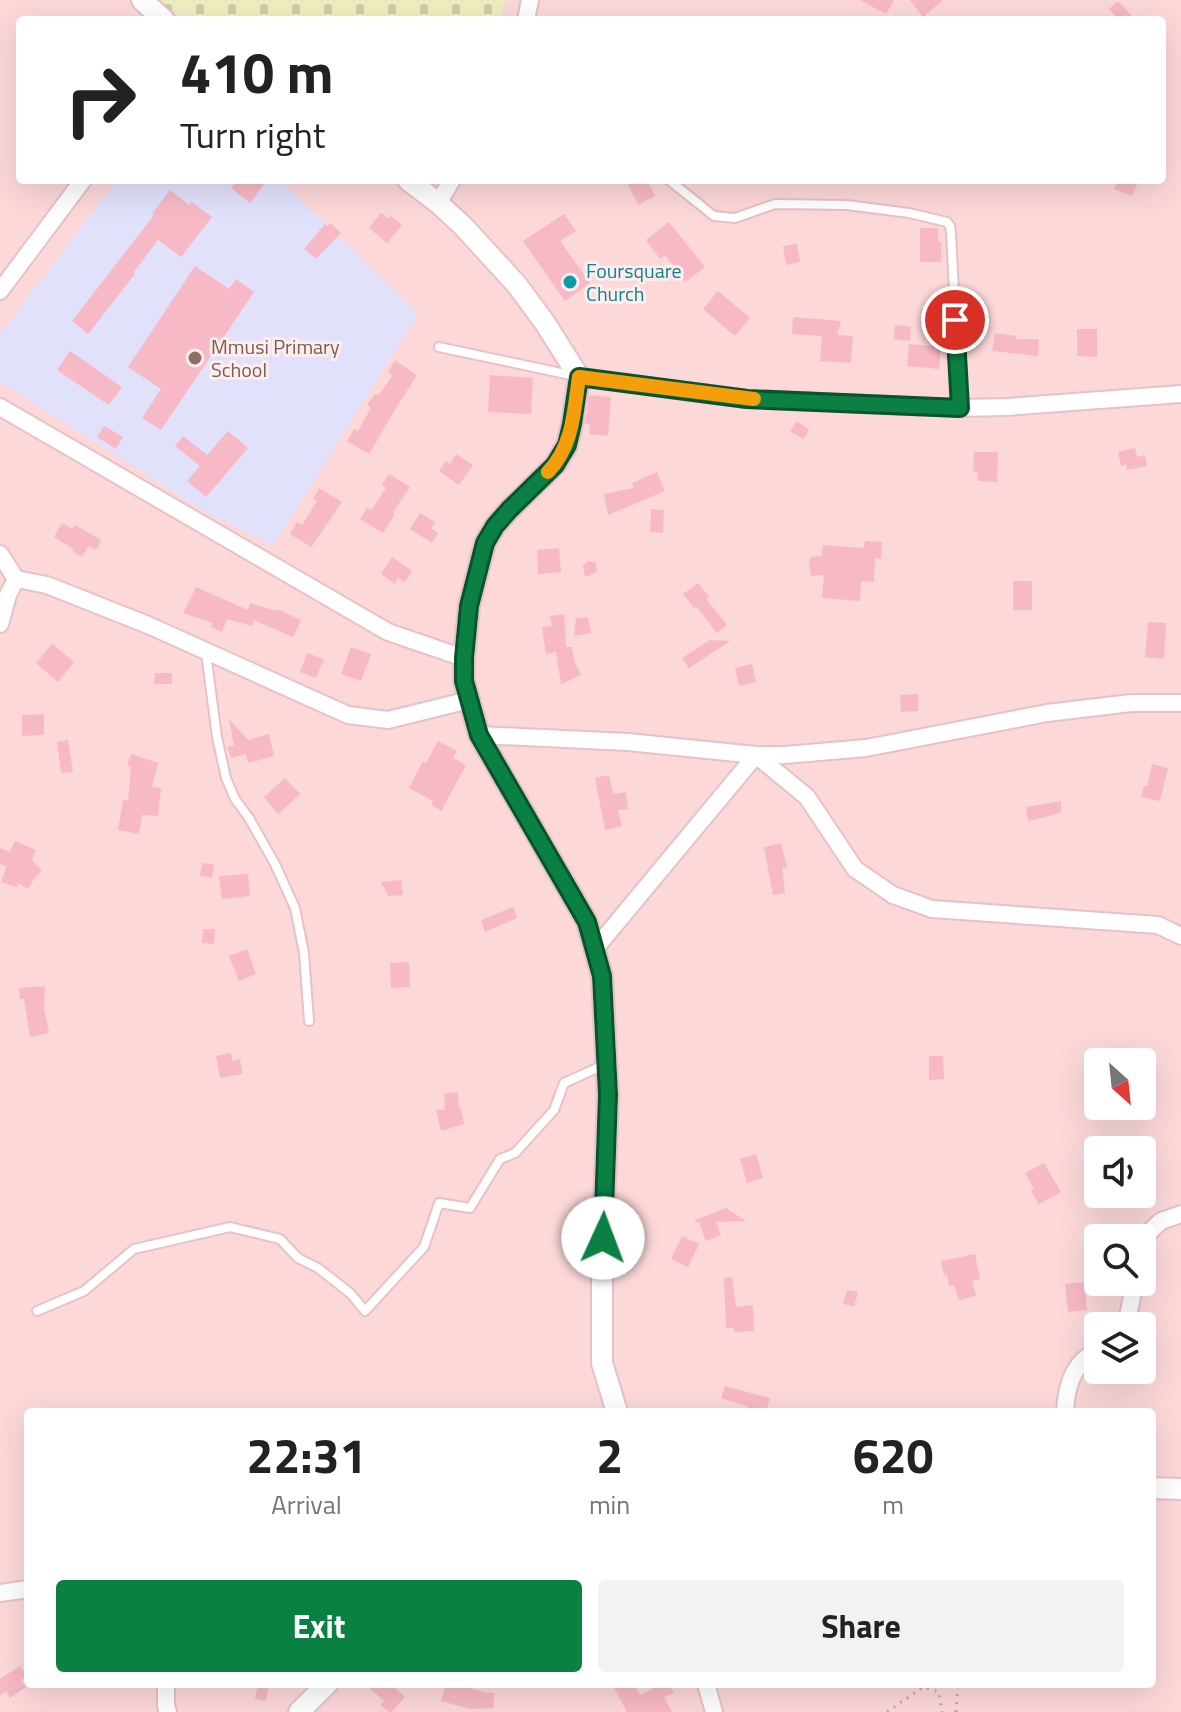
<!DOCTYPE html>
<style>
:root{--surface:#fff;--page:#f2f2f2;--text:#222;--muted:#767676;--accent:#0b8043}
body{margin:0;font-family:"Titillium Web",sans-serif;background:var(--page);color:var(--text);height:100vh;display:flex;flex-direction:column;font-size:30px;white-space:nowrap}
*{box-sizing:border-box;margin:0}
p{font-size:26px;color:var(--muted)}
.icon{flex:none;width:44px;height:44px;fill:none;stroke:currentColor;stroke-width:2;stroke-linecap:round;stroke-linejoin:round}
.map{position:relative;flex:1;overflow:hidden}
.side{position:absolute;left:24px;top:1408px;width:1132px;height:280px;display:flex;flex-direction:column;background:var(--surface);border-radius:8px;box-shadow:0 8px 32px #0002}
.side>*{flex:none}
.banner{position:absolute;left:16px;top:16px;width:1150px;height:168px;border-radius:8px;box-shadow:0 8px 32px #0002;background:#fff;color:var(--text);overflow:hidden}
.needle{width:52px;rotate:153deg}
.controls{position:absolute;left:1084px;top:1048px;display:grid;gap:16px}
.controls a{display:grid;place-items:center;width:72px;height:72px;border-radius:8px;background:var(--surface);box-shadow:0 8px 32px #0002;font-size:40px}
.pin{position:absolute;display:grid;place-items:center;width:68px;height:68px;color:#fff;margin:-34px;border:4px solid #fff;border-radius:50%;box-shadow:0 2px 8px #0007}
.me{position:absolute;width:88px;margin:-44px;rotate:2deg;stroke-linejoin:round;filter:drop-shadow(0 0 6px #0008)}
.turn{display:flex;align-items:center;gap:28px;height:168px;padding:0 32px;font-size:36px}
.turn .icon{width:104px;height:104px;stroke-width:2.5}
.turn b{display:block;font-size:56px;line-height:68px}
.eta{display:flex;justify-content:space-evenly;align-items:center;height:136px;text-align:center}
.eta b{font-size:48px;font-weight:700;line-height:56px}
.button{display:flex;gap:16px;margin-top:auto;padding:16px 32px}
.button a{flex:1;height:92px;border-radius:8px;background:var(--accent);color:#fff;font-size:32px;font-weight:700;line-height:92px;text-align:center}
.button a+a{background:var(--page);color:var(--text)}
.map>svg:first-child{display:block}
.residential{fill:#fcd8d9;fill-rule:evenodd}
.education{fill:#e2e1fb}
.cemetery{fill:url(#cemetery-stones)}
.building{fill:#f7b9c5}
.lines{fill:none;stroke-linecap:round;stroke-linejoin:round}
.service-casing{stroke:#e7c1c6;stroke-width:12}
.minor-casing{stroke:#e7c1c6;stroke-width:20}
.tertiary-casing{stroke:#e7c1c6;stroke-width:24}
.path{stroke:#dc9ca9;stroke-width:3;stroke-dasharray:2 6;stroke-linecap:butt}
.service{stroke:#fff;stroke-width:8}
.minor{stroke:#fff;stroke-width:16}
.tertiary{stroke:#fff;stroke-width:20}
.route-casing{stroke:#07532c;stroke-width:20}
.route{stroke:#0b8043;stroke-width:14}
.slow{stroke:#f59e0b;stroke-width:14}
.culture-dot{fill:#0f9aa8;stroke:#ffeded;stroke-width:3}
.education-dot{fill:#8d6e63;stroke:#ffeded;stroke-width:3}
.labels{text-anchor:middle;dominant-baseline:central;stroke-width:6;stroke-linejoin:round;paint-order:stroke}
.culture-label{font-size:20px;fill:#0d838f;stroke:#ffeded;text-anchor:start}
.education-label{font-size:20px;fill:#785e54;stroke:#ffeded;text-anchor:start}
</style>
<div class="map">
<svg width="1181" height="1712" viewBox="0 0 1181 1712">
<defs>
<pattern id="cemetery-stones" width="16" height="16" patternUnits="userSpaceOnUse" patternTransform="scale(2)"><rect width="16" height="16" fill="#eeeec1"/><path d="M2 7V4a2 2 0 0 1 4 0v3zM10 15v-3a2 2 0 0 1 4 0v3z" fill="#d0cda8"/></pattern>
</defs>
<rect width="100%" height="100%" fill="#fee5e5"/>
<!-- residential -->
<path class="residential" d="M0,0H1181V1712H0ZM20,20H1162V180H20ZM1098,1062H1142V1106H1098ZM1098,1150H1142V1194H1098ZM1098,1238H1142V1282H1098ZM1098,1326H1142V1370H1098ZM28,1412H1152V1684H28Z"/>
<!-- education -->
<path class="education" d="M116,180H281L418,314L273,546L207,513L0,382V334Z"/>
<!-- cemetery -->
<path class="cemetery" d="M151,0H505L501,20H174Z"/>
<!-- building -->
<g class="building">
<path d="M860,0H894L886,14Z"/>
<path d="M910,0H943L923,17Z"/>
<path d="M1118,1L1136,20H1119L1109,9Z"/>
<path d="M237,180H267L250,203L231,188Z"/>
<path d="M626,180H647L655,196L638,205Z"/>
<path d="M1118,180H1139L1132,196L1114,189Z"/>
<path d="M170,190L189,205L192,202L212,217L181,257L158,240L133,273L135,274L88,334L72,321L154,215L152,214Z"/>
<path d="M381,213L389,219L391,216L402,225L387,243L369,228Z"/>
<path d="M564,214L576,231L560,241L590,283L565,301L523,241Z"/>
<path d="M669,222L705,267L685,282L665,255L660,259L646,240Z"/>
<path d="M330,223L341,233L316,259L304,249L325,224L327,226Z"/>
<path d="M920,228H938V242H941V262H920Z"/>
<path d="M797,244L800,262L786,265L783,246Z"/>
<path d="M195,266L229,289L236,279L254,292L161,430L142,418L161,389L128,367Z"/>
<path d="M718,291L750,318L735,336L703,309Z"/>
<path d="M793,317L841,321L837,335L853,336L851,363L820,361L822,336L792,334Z"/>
<path d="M895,325L911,327L910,341L894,339Z"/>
<path d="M1077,329H1097V357L1077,356Z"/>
<path d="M995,333L1017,336L1016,339H1039L1038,356L992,351Z"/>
<path d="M909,344L941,347L939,369L907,366Z"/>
<path d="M70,351L122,387L109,405L57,370Z"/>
<path d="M395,360L417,375L396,408L369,454L347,441L354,429L358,431L371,408L367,405L375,394L378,396L393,375L388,372Z"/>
<path d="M490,375L533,378L531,414L488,412Z"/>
<path d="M589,395L611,397L608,436L589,434L590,424H585Z"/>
<path d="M797,421L809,430L803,439L790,431Z"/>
<path d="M104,426L123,437L116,449L97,437Z"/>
<path d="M228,431L248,448L206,497L187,481L200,466L175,446L183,436L207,455Z"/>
<path d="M1135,448L1137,457L1145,455L1147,466L1127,470L1126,464L1121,466L1118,452Z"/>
<path d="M974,452H998L997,482L978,481V472L973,471Z"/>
<path d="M456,454L473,465L459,485L439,471L446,461L450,464Z"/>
<path d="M657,472L665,491L608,515L604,494L634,488L632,483Z"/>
<path d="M389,474L410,487L393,512L395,514L383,533L360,519L367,508L371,510L386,488L382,485Z"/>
<path d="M319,488L342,502L311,547L290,534L297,522L302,525L317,501L313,499Z"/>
<path d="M651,509L664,510L663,533L650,532Z"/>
<path d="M420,513L435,522L431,528L438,533L432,543L410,529Z"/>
<path d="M62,523L73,529L75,525L101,540L96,550L88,546L82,557L72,551L74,549L54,537Z"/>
<path d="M865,541L882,542L881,559L875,558L874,582L861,581L860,601L822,598L824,575L811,576L809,563L811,557L822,556L823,545L864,548Z"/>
<path d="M559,548L561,572L538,574L537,550Z"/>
<path d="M392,557L412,571L405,582L398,578L395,584L381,574Z"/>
<path d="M588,561L595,562L597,569L595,573L585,577L583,566Z"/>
<rect x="1013" y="581" width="19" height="29"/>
<path d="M698,583L709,597L706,599L727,625L717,633L696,606L694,608L683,594Z"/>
<path d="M196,587L248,610L250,603L276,611L277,609L301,620L293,637L254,620L252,626L227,619L222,632L211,627L213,623L183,613Z"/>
<path d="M564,614L566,647H572L574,660L581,675L561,684L556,652L546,654L542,627L552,626L550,616Z"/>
<path d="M588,617L591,633L574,636L576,618Z"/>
<path d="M1148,622L1166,623L1164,659L1145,657Z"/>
<path d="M710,640L730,641L689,668L682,658Z"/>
<path d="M52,644L74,662L58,682L36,663Z"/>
<path d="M351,647L371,654L361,681L341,674Z"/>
<path d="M307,653L324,659L316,678L300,672Z"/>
<path d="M752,664L756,682L739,686L735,668Z"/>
<path d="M155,673H172V684H154Z"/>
<path d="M918,694V711L901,712L900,695Z"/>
<path d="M44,714V735L22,736V715Z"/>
<path d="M229,719L248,740L269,734L274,756L248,763L246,754L231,758L227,747L234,745Z"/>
<path d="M68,740L73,772L61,773L57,742Z"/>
<path d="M438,741L457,751L453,758L466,765L441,811L431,804L433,801L409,788L423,761L426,763Z"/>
<path d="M131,754L158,763L152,787L161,788L158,816L142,815L139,834L118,830L123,800L128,801L131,767L127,766Z"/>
<path d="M1152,764L1168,768L1160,801L1141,797L1144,786H1147Z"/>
<path d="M609,775L613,794L626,792L628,809L618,810L622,826L605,830L595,778Z"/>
<path d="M285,778L300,794L278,814L264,797Z"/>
<path d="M1061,801V813L1028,821L1026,807Z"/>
<path d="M15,841L36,850L32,860L42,871L35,877L28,889L18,883L17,887L1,882L7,866L0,864V848L10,852Z"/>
<path d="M781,843L787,867L782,868L785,893L773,895L764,847Z"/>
<path d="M202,863L214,864L212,877L200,876Z"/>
<path d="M248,874L250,896L222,899L219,876Z"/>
<path d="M401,880L403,895L388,896L381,882Z"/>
<path d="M513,907L517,918L485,932L481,920Z"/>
<path d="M203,929H215L214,944L202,943Z"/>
<path d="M247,949L256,974L239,981L229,956Z"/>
<path d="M409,962L410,987L391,988L390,963Z"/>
<path d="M45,986L44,1008L49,1033L30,1037L24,999H20L19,988Z"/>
<path d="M231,1053L232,1061L240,1059L242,1074L220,1078L216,1056Z"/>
<path d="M929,1056H943L944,1079L929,1080Z"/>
<path d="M458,1092L459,1109H461L464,1124L441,1131L436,1110H445L444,1093Z"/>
<path d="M756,1154L763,1178L747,1183L740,1159Z"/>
<path d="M1044,1163L1061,1192L1039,1204L1031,1191L1034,1189L1025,1173Z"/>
<path d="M726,1208L746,1221L716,1222L721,1235L706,1241L699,1222H695V1220Z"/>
<path d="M682,1236L699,1244L688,1267L671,1259Z"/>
<path d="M975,1254L980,1279L972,1281L976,1296L959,1300L954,1285L949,1286L947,1275L944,1276L941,1261Z"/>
<path d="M732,1277L736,1307L753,1305L754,1331L734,1332V1328H726L724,1278Z"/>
<path d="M1084,1282L1087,1310L1068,1312L1065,1284Z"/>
<path d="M847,1290L858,1292L854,1306L843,1304Z"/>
<path d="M725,1386L770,1398L766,1412H747L748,1407L721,1398Z"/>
<path d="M20,1666L27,1676L21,1680L26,1687L10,1698L6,1691L0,1695V1679Z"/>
<path d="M258,1684H269L266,1701L255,1699Z"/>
<path d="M365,1684H390L405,1697L392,1712H389L380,1705L384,1701Z"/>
<path d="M446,1684H454L488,1693H494V1708L470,1709L441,1701Z"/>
<path d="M612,1684H634L640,1695L662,1684H669L674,1693L664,1697L672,1712H627Z"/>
</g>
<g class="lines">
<!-- service casing -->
<g class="service-casing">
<g id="service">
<path d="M669,180L714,216L735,218L775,204L847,205L909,213L947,222L950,226L951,233L960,408"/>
<path d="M439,347L575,376"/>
<path d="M206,653L217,737L226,778L235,799L249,818L275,864L295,908L304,953L309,1021"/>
<path d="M37,1311L84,1291L134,1249L230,1227L280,1239L298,1258L318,1268L350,1293L365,1311L424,1247L439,1203L470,1208L500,1159L515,1153L554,1110L564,1083L606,1064"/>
</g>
</g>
<!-- minor casing -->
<g class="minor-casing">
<g id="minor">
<path d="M526,20L530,0"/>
<path d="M438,203L452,180"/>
<path d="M0,291L83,180"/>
<path d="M579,377L747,399L960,408L1007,407L1181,394"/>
<path d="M0,407L388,632L464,658"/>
<path d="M0,554L16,579"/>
<path d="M0,624L8,595L16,579L47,585L148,625L348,715L388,720L469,700"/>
<path d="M479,735L628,742L756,755H785L866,748L1047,713L1131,703H1181"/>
<path d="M594,950L756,755L807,797L855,869L893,895L932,909L1158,925L1181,936"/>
<path d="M1142,1241L1143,1238L1161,1221L1181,1214"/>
<path d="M1126,1326L1135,1282"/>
<path d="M1065,1412C1066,1387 1073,1361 1098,1351"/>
<path d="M0,1593L28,1589"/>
<path d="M166,1684V1706L168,1712"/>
<path d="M706,1684L714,1712"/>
</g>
</g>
<!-- tertiary casing -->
<g class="tertiary-casing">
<g id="tertiary">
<path d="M142,0L164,20"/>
<path d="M408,180L438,203L463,226L517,285L545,323L579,377L572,424L567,445L555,465L509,510L495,526L485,543L469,606L464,658V681L479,735L587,922L602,976L608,1095L602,1266V1363L617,1412"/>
<path d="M1152,1488L1181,1489"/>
<path d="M299,1712L327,1684"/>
</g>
</g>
<!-- path -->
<g class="path">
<path d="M887,1712L923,1687L939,1692L942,1712"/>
<path d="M956,1712L958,1684"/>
</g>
<!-- service -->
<use href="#service" class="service"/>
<!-- minor -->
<use href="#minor" class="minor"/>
<!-- tertiary -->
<use href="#tertiary" class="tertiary"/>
</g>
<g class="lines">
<!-- route casing -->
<g class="route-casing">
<path id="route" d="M603,1238L608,1095L602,976L587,922L479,735L464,681V658L469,606L485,543L495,526L509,510L555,465L567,445L572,424L579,377L747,399L960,408L955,320"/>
</g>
<!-- route -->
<use href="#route" class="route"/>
<!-- slow -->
<path class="slow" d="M548,472C573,446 574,411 579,377L754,399"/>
</g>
<!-- markers -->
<circle class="culture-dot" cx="570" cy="282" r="8"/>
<circle class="education-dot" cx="195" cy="358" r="8"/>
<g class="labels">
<!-- culture labels -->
<g class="culture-label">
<text x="586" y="270">Foursquare<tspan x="586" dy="23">Church</tspan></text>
</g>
<!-- education labels -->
<g class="education-label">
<text x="211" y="346">Mmusi Primary<tspan x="211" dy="23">School</tspan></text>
</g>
</g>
</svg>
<div class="controls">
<a><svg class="needle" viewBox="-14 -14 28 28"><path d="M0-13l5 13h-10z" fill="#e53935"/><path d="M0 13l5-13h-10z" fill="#767676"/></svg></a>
<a><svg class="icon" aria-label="sound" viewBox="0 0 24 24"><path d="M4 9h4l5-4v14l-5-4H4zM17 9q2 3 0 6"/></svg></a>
<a><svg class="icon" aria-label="search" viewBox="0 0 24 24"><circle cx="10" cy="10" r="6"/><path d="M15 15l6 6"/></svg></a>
<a><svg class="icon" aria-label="layers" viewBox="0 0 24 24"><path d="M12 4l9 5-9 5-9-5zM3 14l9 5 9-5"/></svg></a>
</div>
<div class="pin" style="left:955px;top:320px;background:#d93025"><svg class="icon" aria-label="arrive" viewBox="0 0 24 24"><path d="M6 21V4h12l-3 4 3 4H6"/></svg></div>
<svg class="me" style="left:603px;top:1238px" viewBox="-20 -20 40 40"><circle r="19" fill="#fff"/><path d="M0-13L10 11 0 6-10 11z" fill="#0b8043"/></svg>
<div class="banner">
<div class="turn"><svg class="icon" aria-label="right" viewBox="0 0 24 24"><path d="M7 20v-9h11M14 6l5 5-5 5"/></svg><div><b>410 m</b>Turn right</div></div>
</div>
<section class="side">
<div class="eta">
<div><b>22:31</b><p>Arrival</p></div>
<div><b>2</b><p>min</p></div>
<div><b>620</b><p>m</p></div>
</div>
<div class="button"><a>Exit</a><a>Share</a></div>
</section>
</div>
